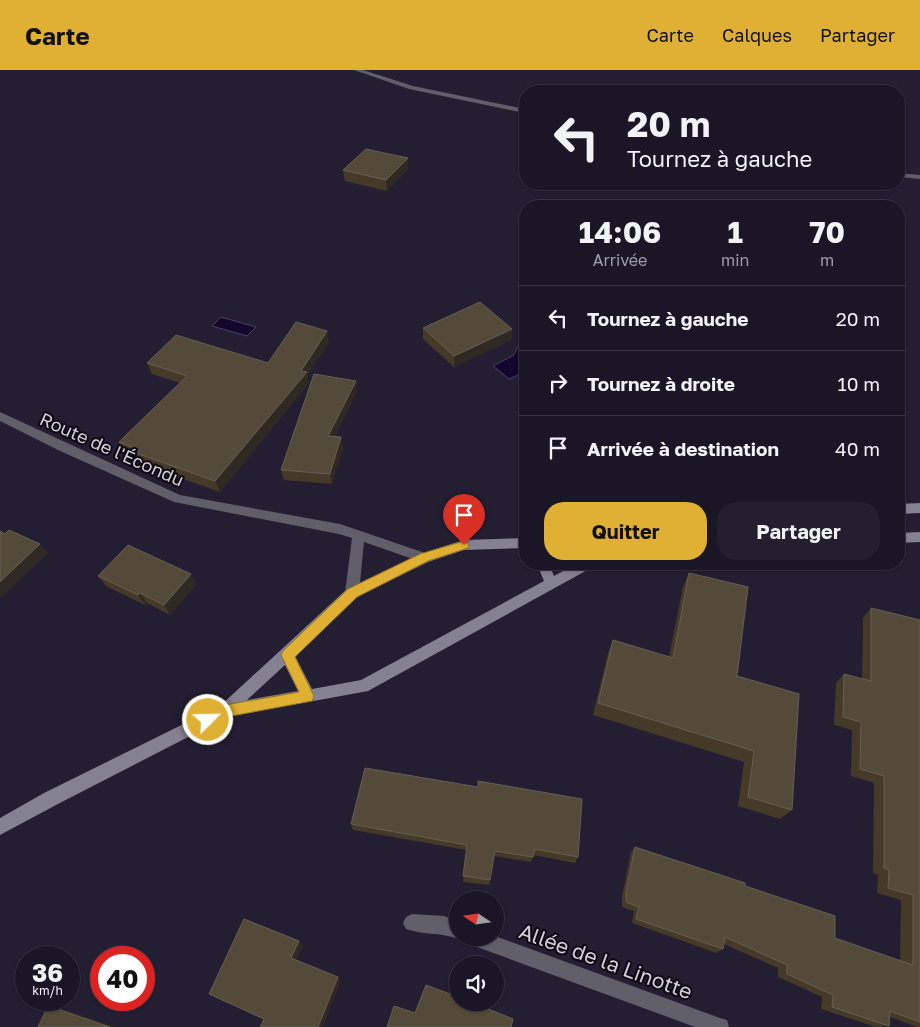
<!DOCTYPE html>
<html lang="fr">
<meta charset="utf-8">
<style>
:root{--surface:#1a1626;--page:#231f2e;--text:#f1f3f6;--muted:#9f9fa7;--line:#383543;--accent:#e0b034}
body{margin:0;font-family:"Golos Text",sans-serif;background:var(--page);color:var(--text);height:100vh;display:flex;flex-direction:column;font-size:19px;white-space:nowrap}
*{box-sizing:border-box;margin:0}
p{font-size:16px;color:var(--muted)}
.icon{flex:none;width:28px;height:28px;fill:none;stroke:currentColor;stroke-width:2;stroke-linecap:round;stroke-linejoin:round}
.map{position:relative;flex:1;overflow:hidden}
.drawer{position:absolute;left:519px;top:130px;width:386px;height:370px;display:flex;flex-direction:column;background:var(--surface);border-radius:20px;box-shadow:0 1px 4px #0004,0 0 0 1px var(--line)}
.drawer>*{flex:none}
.banner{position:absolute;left:519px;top:15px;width:386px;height:105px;border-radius:20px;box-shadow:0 1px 4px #0004,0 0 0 1px var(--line);background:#1a1626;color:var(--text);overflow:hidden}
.needle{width:32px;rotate:283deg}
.buttons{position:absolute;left:449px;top:821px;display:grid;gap:10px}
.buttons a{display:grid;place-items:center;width:55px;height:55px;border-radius:50%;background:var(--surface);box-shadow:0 1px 4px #0004,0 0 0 1px var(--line);font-size:25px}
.speed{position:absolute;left:15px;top:876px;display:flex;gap:10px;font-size:25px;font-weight:700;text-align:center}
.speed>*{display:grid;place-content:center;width:65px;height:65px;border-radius:50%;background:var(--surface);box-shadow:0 1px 4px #0004,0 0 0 1px var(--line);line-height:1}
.speed small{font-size:12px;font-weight:400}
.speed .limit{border:8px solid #d22;background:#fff;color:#111}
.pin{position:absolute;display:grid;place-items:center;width:42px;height:42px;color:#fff;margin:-51px -21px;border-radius:50% 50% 50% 0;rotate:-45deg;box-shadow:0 0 5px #0007}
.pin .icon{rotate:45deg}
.me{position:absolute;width:55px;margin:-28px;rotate:67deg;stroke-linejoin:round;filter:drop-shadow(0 0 4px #0008)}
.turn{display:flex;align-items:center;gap:18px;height:105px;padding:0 25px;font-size:22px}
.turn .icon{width:65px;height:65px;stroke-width:2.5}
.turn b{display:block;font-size:35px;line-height:42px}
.eta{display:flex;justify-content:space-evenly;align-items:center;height:85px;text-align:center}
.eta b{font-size:30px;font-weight:700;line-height:35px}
.action{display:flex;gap:10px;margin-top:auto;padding:10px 25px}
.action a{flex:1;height:58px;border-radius:20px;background:var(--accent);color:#111;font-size:20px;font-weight:700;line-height:58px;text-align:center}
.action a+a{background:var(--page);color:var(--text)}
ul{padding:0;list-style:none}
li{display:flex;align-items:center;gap:15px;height:65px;padding:0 25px;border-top:1px solid var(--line)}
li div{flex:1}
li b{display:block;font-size:19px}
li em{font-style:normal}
header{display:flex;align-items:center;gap:30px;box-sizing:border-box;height:70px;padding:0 25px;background:var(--accent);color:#111}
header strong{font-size:24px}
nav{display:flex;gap:28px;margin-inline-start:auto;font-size:18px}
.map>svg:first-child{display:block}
.water{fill:#14062c;stroke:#4d4361}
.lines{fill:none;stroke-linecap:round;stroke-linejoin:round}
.street{fill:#605e69;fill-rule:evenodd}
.secondary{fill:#848192;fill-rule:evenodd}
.wall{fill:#443a27}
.shaded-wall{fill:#302823}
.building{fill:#534a3a;stroke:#675f54}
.route{fill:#e0b034;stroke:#927222}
.labels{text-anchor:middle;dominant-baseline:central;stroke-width:4;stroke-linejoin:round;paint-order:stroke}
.street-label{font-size:18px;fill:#d3d0de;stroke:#0c0912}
.near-street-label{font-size:21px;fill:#d3d0de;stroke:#0c0912}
</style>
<header>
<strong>Carte</strong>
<nav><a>Carte</a><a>Calques</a><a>Partager</a></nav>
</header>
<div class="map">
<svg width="920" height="957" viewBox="0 0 920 957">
<rect width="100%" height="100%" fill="#231e32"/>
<!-- water -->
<g class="water">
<path d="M221,247L256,257L247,266L212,256Z"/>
<path d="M517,278H525V302L509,309L493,296L514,285Z"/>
</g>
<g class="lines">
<!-- street -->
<g class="street">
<path d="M354,0H363L413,16L525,39V43L409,19Z"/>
<path d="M899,103L920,105V109L899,107Z"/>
<path d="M0,342L180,425L340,454L428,484L430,488L428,492L424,493L364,472L359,523L357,527L352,529L347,527L345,523L352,468L339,464L174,432L58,380L0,351Z"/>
<path d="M412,844L444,846L458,851V868H461L458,869C440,862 421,865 406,859L403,853L406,847Z"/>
<path d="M495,866L720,948L727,950L729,957H695L477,877L471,874L468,868H495Z"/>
</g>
<!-- secondary -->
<g class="secondary">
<path d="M920,433V443L899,444V434Z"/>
<path d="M920,462V472L899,473V463Z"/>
<path d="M525,468V478L464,480L428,492L357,527L295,586L312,619L361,610L544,511L537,494H549L554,506L576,494H593L591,498L368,621L227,647L56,735L0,765V748L44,723L220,636L347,519L420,484L464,470ZM285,595L298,621L247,630Z"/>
</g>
</g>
<!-- wall -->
<g class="wall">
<path d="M408,99L387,121L345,111L343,100Z"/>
<path d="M423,258L512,259L511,270L454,297L423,269Z"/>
<path d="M327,261L329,272L307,305L309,313L220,422L141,394L138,388L124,383L119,372L180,313L152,304L147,293H268Z"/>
<path d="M357,321L335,366L341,367L343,377L332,414L284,410L281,400Z"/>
<path d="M689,503L737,606L792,740L780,749L738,736L744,692L593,645L608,583L613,570L669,587L683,517Z"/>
<path d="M191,504L196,514L170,545L147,533L145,535L106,516L98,506Z"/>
<path d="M871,538L920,550V957H917L890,947L889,956L876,957L821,939L822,927L778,907V898L724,874L723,879L716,883L632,853L634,841L622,837V826L631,782L635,777L745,816L835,868L900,891L901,830L877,823L878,805L873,803L874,713L851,706L852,660L834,655L836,613L844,604L862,609L863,548Z"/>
<path d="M478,717L578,787L575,793L533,785L531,792L494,786L489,815L463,812L466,780L353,760L351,754Z"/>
</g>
<!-- shaded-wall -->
<g class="shaded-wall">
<path d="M408,88V99L387,121L386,110Z"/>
<path d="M512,259L511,270L454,297V286Z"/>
<path d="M327,261L329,272L307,305L309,313L220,422L215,411L301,301Z"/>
<path d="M356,311L357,321L330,376L328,366Z"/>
<path d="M341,367L343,377L332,414L330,404Z"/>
<path d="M40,474L48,483L2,527L0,525V512Z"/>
<path d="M191,504L196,514L170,545L164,535Z"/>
<path d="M140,523L147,533L145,535L138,525Z"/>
<path d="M299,871L303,875L296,892L291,888Z"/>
<path d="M338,907L341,910L323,957H318Z"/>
<path d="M48,936L60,938L116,957H110Z"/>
</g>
<!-- building -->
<g class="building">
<path d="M366,79L408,88L386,110L343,100Z"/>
<path d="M480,232L512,259L454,286L423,258Z"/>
<path d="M296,252L327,261L301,301L307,302L215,411L136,383L139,380L119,372L187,306L147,293L176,265L268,293Z"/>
<path d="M314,304L356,311L328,366L341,367L330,404L281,400Z"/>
<path d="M9,460L40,474L0,512V461L5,464Z"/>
<path d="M128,475L191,504L164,535L140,523L138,525L98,506Z"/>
<path d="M689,503L748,517L737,606L799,624L792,740L748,727L754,681L598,633L613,570L673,588Z"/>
<path d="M871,538L920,550V952L890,941L889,956L832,937L833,925L787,904V895L725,867L723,879L636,849L639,837L626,832V822L635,777L745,813V816L835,846V868L913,895V825L888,818L889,800L884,798V706L860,699L861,652L843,647L844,604L871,611Z"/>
<path d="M365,698L478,717V711L582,729L578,787L535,779L533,787L495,781L490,810L463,806L467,775L351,754Z"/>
<path d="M244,849L299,871L291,888L338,907L318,957H260L264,949L209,924Z"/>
<path d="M426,915L458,927V932H471L513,949L511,957H387L394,936L415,943Z"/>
<path d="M48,936L110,957H38Z"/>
</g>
<!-- route -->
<path class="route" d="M464,471L469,475L468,478L428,491L357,527L295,587L314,626L312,631L226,647L208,656L203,654L201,650L203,645L225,635L299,622L281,585L283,581L348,519L420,484Z"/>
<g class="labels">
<!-- street labels -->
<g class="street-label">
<text transform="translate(112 379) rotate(24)">Route de l'Écondu</text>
</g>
<!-- near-street labels -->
<g class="near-street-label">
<text transform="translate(606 891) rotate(20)">Allée de la Linotte</text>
</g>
</g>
</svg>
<div class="buttons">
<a><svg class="needle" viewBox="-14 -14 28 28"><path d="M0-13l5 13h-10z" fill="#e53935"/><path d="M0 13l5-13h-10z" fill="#9f9fa7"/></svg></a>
<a><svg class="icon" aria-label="sound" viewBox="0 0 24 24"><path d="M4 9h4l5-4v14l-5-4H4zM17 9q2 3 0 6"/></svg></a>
</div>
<div class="speed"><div>36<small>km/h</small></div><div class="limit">40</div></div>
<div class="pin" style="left:464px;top:475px;background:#d93025"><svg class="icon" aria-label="arrive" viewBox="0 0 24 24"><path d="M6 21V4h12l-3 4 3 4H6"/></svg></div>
<svg class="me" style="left:208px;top:650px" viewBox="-20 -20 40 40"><circle r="17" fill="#e0b034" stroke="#fff" stroke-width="3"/><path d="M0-11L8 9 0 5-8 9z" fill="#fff"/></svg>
<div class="banner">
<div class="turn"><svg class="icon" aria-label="left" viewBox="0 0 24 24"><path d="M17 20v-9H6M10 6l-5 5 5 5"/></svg><div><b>20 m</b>Tournez à gauche</div></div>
</div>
<section class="drawer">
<div class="eta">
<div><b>14:06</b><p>Arrivée</p></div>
<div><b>1</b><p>min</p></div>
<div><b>70</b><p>m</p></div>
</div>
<ul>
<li><svg class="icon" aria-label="left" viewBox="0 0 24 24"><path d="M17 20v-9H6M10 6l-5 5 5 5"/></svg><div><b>Tournez à gauche</b></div><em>20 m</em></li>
<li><svg class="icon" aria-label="right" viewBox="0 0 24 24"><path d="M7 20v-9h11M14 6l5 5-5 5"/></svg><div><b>Tournez à droite</b></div><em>10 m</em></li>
<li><svg class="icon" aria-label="arrive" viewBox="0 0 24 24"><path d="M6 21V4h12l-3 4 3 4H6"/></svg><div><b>Arrivée à destination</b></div><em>40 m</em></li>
</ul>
<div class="action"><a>Quitter</a><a>Partager</a></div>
</section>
</div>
